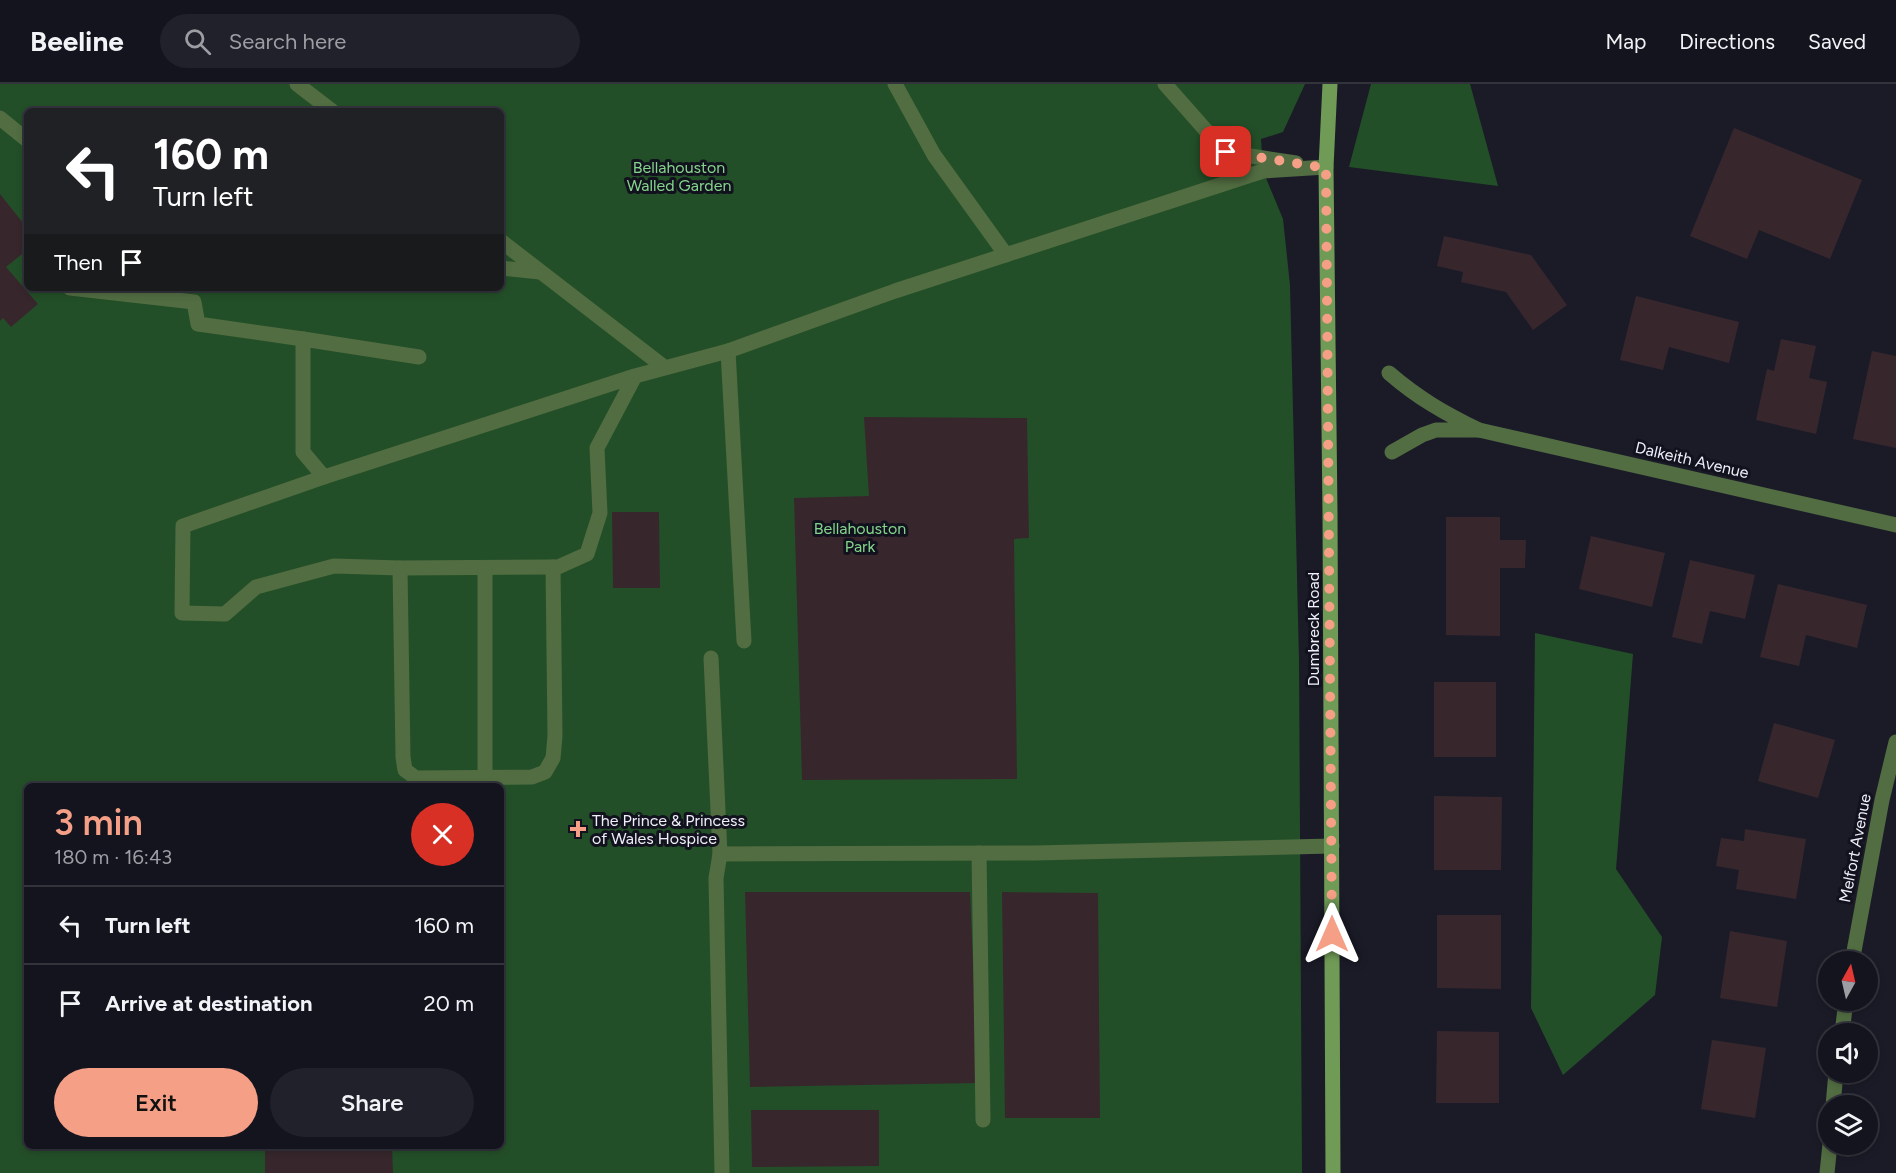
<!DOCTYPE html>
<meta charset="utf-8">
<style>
:root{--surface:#14141e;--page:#21212b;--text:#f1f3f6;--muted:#9d9ea4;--line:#33333c;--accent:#f49f86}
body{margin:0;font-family:Figtree,sans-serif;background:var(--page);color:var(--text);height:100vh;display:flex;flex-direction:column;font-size:22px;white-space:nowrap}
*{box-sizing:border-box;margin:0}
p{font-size:20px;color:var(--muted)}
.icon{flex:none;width:33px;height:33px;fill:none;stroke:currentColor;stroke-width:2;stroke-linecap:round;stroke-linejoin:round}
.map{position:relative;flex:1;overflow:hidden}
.details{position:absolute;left:24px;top:699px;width:480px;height:366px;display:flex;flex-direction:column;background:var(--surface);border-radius:9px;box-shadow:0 3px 9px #0003,0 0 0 2px var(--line)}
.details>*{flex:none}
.top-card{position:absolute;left:24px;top:24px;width:480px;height:183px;border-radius:9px;box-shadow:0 3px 9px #0003,0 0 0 2px var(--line);background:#202124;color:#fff;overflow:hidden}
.needle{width:39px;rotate:8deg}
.buttons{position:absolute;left:1818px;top:867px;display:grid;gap:12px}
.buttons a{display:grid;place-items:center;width:60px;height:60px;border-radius:50%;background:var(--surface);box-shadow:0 3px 9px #0003,0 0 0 2px var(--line);font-size:30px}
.pin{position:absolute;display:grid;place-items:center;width:51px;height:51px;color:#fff;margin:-26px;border-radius:12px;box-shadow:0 3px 9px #0006}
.me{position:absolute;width:66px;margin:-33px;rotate:0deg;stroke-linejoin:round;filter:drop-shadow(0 0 4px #0008)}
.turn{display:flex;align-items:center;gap:21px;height:126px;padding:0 30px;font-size:27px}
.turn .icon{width:78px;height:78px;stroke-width:2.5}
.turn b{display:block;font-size:42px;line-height:51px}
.then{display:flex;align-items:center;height:57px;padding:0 30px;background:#0003;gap:12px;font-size:22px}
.round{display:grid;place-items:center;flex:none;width:63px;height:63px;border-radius:32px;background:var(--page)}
.overview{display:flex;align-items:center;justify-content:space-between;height:102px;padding:0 30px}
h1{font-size:36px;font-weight:600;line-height:45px;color:var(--accent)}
.cta{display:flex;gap:12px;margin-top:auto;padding:12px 30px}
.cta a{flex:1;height:69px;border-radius:36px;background:var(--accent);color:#111;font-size:24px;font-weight:600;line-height:69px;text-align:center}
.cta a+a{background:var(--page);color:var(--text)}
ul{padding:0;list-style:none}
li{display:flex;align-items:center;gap:18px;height:78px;padding:0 30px;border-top:2px solid var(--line)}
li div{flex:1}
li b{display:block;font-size:22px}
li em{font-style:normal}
header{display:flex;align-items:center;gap:36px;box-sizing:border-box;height:84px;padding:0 30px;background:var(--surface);border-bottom:2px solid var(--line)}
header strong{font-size:28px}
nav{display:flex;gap:33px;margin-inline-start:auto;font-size:21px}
.search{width:420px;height:54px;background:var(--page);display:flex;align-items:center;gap:15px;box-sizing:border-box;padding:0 21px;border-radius:33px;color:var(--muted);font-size:22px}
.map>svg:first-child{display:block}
.green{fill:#234f28;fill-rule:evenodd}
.building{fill:#37272d}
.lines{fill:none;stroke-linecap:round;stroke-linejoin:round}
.service{stroke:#526d42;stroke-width:15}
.minor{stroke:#526d42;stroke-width:15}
.secondary{stroke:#709b56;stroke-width:15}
.route{stroke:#f49f86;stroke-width:10;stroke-dasharray:0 18}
.poi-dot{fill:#f49f86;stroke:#12121e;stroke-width:2}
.labels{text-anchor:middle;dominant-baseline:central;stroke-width:6;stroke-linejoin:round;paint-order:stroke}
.park-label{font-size:16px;fill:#85d48b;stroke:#12121e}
.street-label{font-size:16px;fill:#efeff9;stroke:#12121e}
.poi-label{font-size:16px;fill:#efeff9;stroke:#12121e;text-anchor:start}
</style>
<header>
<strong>Beeline</strong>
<div class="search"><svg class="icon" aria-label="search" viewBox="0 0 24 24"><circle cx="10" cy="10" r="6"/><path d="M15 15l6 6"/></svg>Search here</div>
<nav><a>Map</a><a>Directions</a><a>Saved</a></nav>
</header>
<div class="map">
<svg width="1896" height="1089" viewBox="0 0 1896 1089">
<rect width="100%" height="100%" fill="#1b1b28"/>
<!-- green -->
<g class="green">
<path d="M0,0H1305L1283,48L1261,55L1263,87L1283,135L1290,201L1299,576L1302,1089H0ZM27,27H501V204H27ZM27,702H501V1062H27Z"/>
<path d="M1371,0H1470L1498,102L1349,83Z"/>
<path d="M1535,549L1633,570L1616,785L1662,853L1655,911L1563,991L1531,924Z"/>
</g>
<!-- building -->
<g class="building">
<path d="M1734,44L1862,96L1830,175L1759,146L1747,175L1690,152Z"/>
<path d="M0,110L27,144V166L6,183L38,220L11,243L3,234L0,237Z"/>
<path d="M1444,152L1531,171L1567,221L1533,246L1506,208L1461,198L1463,188L1437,182Z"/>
<path d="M1636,212L1739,238L1729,279L1669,263L1663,286L1620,276Z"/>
<path d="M1781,255L1816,262L1809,294L1827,298L1816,350L1756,336L1767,285L1774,287Z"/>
<path d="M1872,267L1896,272V364L1853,355Z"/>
<path d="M864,333L1027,334L1029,454L1014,455L1017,695L802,696L794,414L869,412Z"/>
<path d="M612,428H659L660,504H613Z"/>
<path d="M1446,433H1500V456H1526L1525,484H1500V552L1446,551Z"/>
<path d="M1591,452L1665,469L1652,523L1579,505Z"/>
<path d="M1690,476L1755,491L1745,535L1710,527L1702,560L1672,553Z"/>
<path d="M1778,500L1867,521L1857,564L1806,551L1799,582L1760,573Z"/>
<rect x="1434" y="598" width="62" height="75"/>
<path d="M1774,639L1835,656L1818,714L1758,697Z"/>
<path d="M1434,712L1502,713L1501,786H1434Z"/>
<path d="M1745,745L1806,755L1796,815L1736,805L1739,786L1716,782L1721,754L1744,757Z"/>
<path d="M745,808H970L978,999L750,1003Z"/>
<path d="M1002,808L1098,809L1100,1034H1005Z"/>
<path d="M1437,831H1501V905L1437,904Z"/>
<path d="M1730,847L1787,857L1777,923L1720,914Z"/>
<path d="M1437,947L1499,948V1019H1436Z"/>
<path d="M1712,956L1766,964L1755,1034L1701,1025Z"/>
<path d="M751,1026H879V1082L752,1083Z"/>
<path d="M265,1062H392L393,1089H265Z"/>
</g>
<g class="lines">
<!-- service -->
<g class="service">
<path d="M297,0L332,27"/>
<path d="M895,0L934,71L1006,171"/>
<path d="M1165,0L1225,68L1296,79"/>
<path d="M0,34L27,56"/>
<path d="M501,157L664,283"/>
<path d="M501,184L540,188"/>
<path d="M70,204L194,218L198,240L303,255"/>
<path d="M728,267L744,557"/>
<path d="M635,292L597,364L600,429L587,470L558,483H553L400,484L334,482L256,503L225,530L182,529L183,442L324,393L635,292L728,267L895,207L1263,87L1326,83"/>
<path d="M324,393L303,368V255L419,273"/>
<path d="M400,484L403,673L405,686L416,694L532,693L545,688L553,674L555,652L553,483"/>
<path d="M485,484V693"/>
<path d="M711,574L720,770L1035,769L1332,762"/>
<path d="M979,769L983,1036"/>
<path d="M720,770L716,794L722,1089"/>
</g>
<!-- minor -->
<g class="minor">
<path d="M1389,289C1418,314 1444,329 1479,346H1436L1422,351L1392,368"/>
<path d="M1479,346L1896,441"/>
<path d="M1852,878L1882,716L1896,658"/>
<path d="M1842,950L1846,916"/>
<path d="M1833,1022L1836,988"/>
<path d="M1827,1089L1830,1060"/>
</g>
<!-- secondary -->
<path class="secondary" d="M1330,0L1326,83L1330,429L1333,1089"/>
</g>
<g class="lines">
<!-- route -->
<path class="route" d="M1226,68L1326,84L1332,850"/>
</g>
<!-- markers -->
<path class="poi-dot" d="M575 736h6v6h6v6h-6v6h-6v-6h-6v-6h6z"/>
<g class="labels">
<!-- park labels -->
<g class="park-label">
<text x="679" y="83">Bellahouston<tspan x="679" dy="18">Walled Garden</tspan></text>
<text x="860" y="444">Bellahouston<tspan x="860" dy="18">Park</tspan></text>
</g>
<!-- street labels -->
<g class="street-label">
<text transform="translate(1692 376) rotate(13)">Dalkeith Avenue</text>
<text transform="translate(1313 545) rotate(-90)">Dumbreck Road</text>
<text transform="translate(1855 764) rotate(-79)">Melfort Avenue</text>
</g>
<!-- poi labels -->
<g class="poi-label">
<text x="592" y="736">The Prince &amp; Princess<tspan x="592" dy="18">of Wales Hospice</tspan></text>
</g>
</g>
</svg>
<div class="buttons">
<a><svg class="needle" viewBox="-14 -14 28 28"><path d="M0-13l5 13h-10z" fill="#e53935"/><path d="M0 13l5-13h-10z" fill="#9d9ea4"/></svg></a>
<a><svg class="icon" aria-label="sound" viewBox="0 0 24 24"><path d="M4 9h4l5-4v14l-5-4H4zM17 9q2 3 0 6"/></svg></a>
<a><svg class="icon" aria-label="layers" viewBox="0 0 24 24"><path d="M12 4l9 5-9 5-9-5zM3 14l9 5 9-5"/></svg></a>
</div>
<div class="pin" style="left:1226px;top:68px;background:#d93025"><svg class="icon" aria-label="arrive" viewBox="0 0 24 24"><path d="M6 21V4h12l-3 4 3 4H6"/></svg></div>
<svg class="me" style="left:1332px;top:850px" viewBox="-20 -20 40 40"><path d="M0-17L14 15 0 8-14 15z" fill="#f49f86" stroke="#fff" stroke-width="4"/></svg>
<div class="top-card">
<div class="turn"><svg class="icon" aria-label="left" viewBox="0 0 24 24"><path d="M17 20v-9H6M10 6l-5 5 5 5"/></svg><div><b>160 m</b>Turn left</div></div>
<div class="then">Then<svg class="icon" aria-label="arrive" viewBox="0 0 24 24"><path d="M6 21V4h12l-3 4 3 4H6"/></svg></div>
</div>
<section class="details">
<div class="overview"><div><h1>3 min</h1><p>180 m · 16:43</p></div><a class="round" style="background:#d93025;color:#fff"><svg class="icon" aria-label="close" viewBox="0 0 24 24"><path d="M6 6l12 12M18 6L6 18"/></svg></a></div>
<ul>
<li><svg class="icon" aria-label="left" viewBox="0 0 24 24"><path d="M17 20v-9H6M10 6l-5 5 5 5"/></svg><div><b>Turn left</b></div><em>160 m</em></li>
<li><svg class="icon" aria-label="arrive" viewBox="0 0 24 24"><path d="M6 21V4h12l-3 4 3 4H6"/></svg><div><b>Arrive at destination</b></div><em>20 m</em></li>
</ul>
<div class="cta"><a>Exit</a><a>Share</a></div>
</section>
</div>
